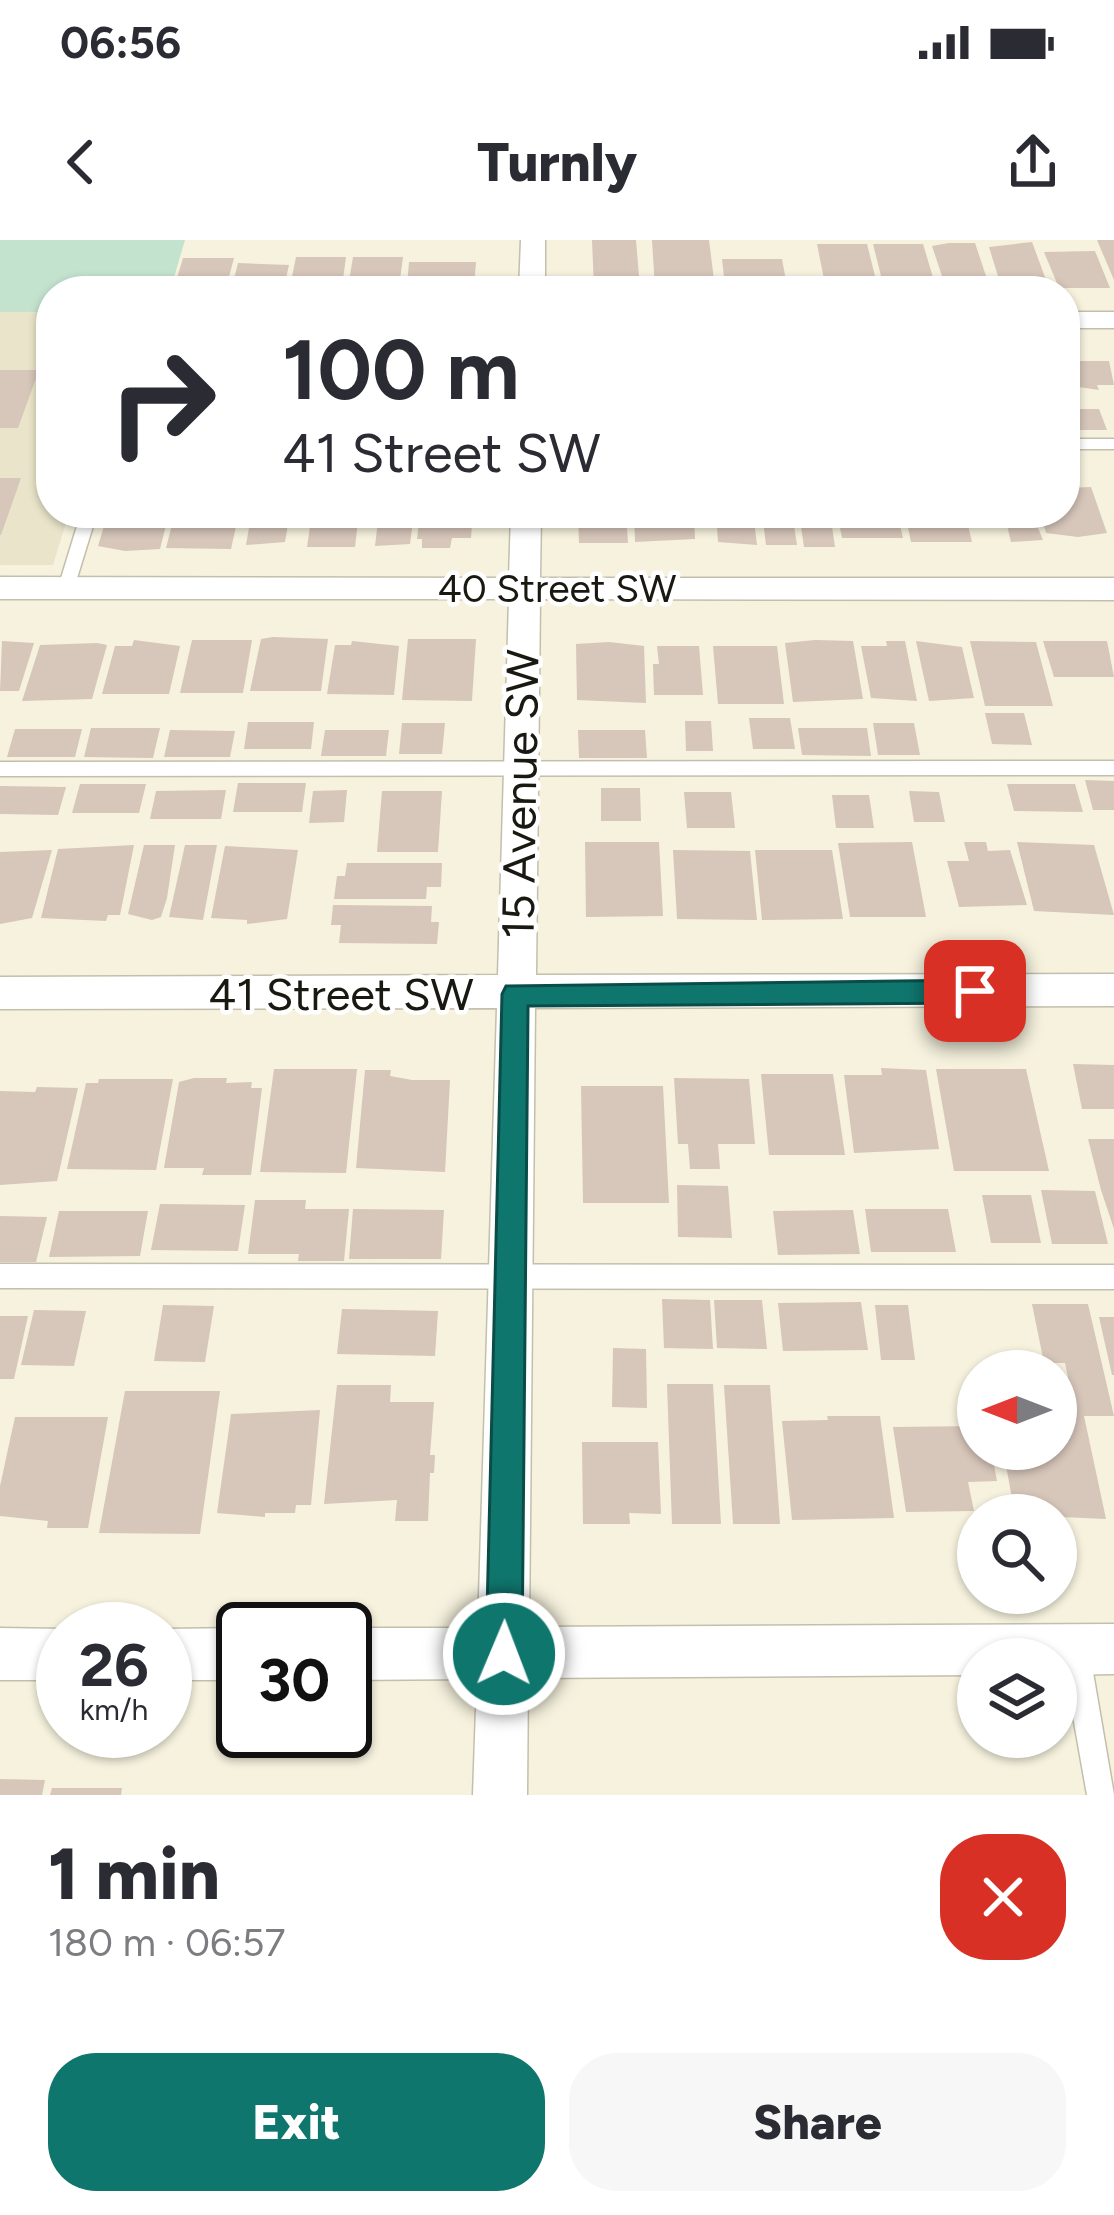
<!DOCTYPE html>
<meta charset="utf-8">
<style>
:root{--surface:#fff;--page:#f7f7f7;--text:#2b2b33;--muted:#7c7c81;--accent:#0f766e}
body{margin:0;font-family:Figtree,sans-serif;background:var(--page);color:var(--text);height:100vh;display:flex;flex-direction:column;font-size:45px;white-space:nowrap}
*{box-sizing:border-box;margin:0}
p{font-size:39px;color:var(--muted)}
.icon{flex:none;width:66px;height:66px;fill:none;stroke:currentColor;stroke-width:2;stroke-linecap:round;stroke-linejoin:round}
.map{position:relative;height:1555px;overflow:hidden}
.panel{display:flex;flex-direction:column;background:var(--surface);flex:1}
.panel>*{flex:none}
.top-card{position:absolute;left:36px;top:36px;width:1044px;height:252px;border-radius:48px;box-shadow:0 3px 9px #0004;background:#fff;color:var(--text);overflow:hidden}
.needle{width:78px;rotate:270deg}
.fabs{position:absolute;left:957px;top:1110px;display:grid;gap:24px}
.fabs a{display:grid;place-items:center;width:120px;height:120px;border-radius:50%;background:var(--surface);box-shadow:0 3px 9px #0004;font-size:60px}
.speed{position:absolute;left:36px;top:1362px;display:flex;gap:24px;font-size:60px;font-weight:700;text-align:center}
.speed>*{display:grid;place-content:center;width:156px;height:156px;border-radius:50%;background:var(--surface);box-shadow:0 3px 9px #0004;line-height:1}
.speed small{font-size:30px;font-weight:400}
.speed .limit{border:6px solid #111;border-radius:18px;background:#fff;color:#111}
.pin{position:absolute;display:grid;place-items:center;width:102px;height:102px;color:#fff;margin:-51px;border-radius:24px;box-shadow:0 6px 18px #0006}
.me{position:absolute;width:132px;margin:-66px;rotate:1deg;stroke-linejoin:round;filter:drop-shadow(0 0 9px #0008)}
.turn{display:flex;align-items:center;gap:42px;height:252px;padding:0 48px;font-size:54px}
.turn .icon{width:156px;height:156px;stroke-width:2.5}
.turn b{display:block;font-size:84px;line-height:102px}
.round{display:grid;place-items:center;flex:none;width:126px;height:126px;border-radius:48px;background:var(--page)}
.headline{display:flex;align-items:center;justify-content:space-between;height:204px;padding:0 48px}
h1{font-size:72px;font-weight:800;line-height:90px}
.cta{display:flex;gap:24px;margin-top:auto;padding:24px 48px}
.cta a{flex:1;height:138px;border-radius:48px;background:var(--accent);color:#fff;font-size:48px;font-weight:800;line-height:138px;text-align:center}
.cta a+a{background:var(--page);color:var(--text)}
.status{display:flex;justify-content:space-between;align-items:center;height:84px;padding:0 60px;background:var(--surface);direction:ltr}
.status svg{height:33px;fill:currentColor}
header{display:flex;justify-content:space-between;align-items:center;height:156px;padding:0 48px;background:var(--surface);font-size:54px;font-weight:800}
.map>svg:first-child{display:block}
.built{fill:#eae5ca}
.green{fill:#c3e3cf}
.building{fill:#d7c6ba}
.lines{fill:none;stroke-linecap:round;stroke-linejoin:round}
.lane-casing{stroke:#c3bfad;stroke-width:3}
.street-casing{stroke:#c3bfad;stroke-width:3}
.lane{fill:#fff;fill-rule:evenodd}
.street{fill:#fff;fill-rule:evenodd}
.route{fill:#0f766e;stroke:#0a4d48;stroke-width:3}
.labels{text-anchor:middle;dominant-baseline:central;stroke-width:9;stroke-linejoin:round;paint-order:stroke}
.far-street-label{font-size:39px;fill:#191811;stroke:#fff}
.street-label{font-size:45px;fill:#191811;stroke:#fff}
</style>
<div class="status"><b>06:56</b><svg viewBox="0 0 49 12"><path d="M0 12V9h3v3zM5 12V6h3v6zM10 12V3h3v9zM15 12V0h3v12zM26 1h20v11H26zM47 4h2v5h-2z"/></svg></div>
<header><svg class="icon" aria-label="back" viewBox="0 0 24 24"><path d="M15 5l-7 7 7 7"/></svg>Turnly<svg class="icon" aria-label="share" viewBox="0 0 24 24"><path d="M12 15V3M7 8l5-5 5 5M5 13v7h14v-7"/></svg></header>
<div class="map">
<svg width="1114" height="1555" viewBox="0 0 1114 1555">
<rect width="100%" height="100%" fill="#f6f2de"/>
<!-- built -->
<path class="built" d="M0,0L51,51V273H69L53,325H0Z"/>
<!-- green -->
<path class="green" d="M0,0H185L170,51H51V72H0Z"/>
<!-- building -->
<g class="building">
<path d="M592,0H636L640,48H594Z"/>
<path d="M652,0H709L715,48H655Z"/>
<path d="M1097,0H1114V40Z"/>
<path d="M1032,2L1049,48L1001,46L989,7Z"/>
<path d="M949,3H975L990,48L945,45L932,6Z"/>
<path d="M817,4H867L877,44H825Z"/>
<path d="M873,4H923L935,44H883Z"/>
<path d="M1095,11L1110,48H1059L1044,12Z"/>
<path d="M296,17H346L342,47H290Z"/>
<path d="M353,17H403L399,47H348Z"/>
<path d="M183,18H234L226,48H174Z"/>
<path d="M722,19H782L787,46H725Z"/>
<path d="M409,22H476L474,47H407Z"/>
<path d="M238,23L289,25L284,47H232Z"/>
<path d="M1065,121H1109L1114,145H1097L1099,150L1065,145Z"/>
<path d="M0,130H39L18,188H0Z"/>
<path d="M1070,169H1099L1107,190H1078Z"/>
<path d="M0,238H21L1,295H0Z"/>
<path d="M1091,247L1107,293L1078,297L1046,293L1040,273H1065V248Z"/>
<path d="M108,273H169L160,309L125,311L98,306Z"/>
<path d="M175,273H239L231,309L166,308Z"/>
<path d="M245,273H290L285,302L246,305L250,282H244Z"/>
<path d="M312,273H359L355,307H307Z"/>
<path d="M379,273H414L410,304L375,306Z"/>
<path d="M420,273H482L481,285H472L471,298H452L450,308H422V299H417Z"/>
<path d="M578,273H626L628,303H579Z"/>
<path d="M634,273H694L695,299L635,302Z"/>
<path d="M716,273H753L757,305L718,302Z"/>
<path d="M762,273H792L797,305H766Z"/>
<path d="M799,273H830L835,307H804Z"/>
<path d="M837,273H897L903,298H842Z"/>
<path d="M905,273H965L972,302H911Z"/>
<path d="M1004,273H1032L1043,300L1011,302Z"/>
<path d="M273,397L328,399L321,451H250L261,399Z"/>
<path d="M408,399H476L472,461L402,460Z"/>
<path d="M134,400L180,406L169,454H102L115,406H132Z"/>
<path d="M192,400H252L243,453H180Z"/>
<path d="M815,400L853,401L863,459L793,462L785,403Z"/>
<path d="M2,401L34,403L19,451H0Z"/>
<path d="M352,401L399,406L394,455L327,454L335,405H351Z"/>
<path d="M886,401H905L917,461L871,458L861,406H887Z"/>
<path d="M916,401L962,407L974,458L929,461Z"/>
<path d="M970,401L1036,402L1053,466H985Z"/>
<path d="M1043,401H1107L1114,437H1054Z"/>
<path d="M609,402L644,406L646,463L577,460L576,404Z"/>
<path d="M97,403L107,405L92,459L22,461L40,405Z"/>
<path d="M657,406H699L703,455H654L653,424H659Z"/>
<path d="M713,406H777L784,464H718Z"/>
<path d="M985,473H1024L1032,505L992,504Z"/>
<path d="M749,478H790L795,509H753Z"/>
<path d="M685,481H711L713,511H686Z"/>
<path d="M248,482H314L311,509H244Z"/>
<path d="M402,483H445L442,514H399Z"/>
<path d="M873,483H914L920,515H878Z"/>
<path d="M91,488H160L153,518L84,517Z"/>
<path d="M798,488H867L871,516L802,515Z"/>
<path d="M15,489H82L75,517H7Z"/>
<path d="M170,490L235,491L230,517H164Z"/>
<path d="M325,490H389L386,516H321Z"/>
<path d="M578,490H645L647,518H579Z"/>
<path d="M1085,540L1114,541V570H1093Z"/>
<path d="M238,543H306L302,572H233Z"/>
<path d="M80,544H146L139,573H72Z"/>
<path d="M1007,544H1075L1083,572L1014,571Z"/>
<path d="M0,546L66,547L58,575L0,574Z"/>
<path d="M601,548H640L641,581H601Z"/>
<path d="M226,550L221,579H150L156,551Z"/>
<path d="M347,550L344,582L309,583L313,551Z"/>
<path d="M382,551H442L438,612H377Z"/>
<path d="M909,551L939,552L945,582H914Z"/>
<path d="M684,552H731L735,588H687Z"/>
<path d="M832,555H869L874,588H836Z"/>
<path d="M585,602H659L663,676L586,677Z"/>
<path d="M912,602L926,677H850L838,603Z"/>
<path d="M964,602H986L988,611L1010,610L1027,665L959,667L947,621H969Z"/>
<path d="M1017,602L1094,605L1114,675L1034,671Z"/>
<path d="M134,605L120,675H108L106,681L41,678L58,609Z"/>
<path d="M144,605H175L167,658L161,677L152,680L128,674Z"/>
<path d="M185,605H217L203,680L169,677Z"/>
<path d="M225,606L298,610L287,679L247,684V680L211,678Z"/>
<path d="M52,610L32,678L0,684V612Z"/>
<path d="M673,610L750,611L757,680L677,679Z"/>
<path d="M755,610H832L843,679L762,680Z"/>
<path d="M347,623H442L441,647H427L426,659H334L337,636H345Z"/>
<path d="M333,665L432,666L431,682H439L437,704L339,703L341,685H331Z"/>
<path d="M1073,824L1114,825V869H1082Z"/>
<path d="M881,828L926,830L939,909L854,913L844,835H882Z"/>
<path d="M274,829H357L346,933L260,932Z"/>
<path d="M936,829H1026L1049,931H954Z"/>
<path d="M365,830H391L390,836L412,840H450L445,932L356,928Z"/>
<path d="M761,834H833L845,915H769Z"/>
<path d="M194,838H227L226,843L252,842L251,848H262L251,935H202L204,928H164L179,842Z"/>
<path d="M674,838L749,839L755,904H718L720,929H690L688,904H678Z"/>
<path d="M99,839H173L156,930L67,929L86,843H98Z"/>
<path d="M581,846H663L669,963H583Z"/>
<path d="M37,847L78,848L57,941L0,945V851L35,852Z"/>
<path d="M1088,899H1114V989L1101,950Z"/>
<path d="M677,945L728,946L732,998L678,997Z"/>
<path d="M1041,950L1095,951L1108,1004H1052Z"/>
<path d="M982,955H1031L1041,1003H991Z"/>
<path d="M255,960H306L305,969H349L344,1021H298L299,1014H248Z"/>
<path d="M160,964L245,965L238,1011L151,1010Z"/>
<path d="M353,969L444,970L441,1019H349Z"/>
<path d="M865,969H948L956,1012H871Z"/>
<path d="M853,970L860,1014L778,1015L773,971Z"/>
<path d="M59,971H148L140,1016L49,1017Z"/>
<path d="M0,976L47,977L36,1022H0Z"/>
<path d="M662,1059L710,1060L713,1109L664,1108Z"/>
<path d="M714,1060H762L767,1109L717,1108Z"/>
<path d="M861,1062L868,1110L783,1111L778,1063Z"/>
<path d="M1032,1064H1088L1114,1176H1084L1106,1279L1015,1275L1003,1209H1056V1157H1072L1065,1123H1044Z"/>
<path d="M163,1065L214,1066L205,1122L154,1121Z"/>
<path d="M875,1065H908L915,1120H881Z"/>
<path d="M342,1069L438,1071L435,1116L337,1114Z"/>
<path d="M34,1070L86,1071L74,1126L21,1125Z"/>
<path d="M0,1076H28L14,1139H0Z"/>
<path d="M1099,1077H1114V1135H1112Z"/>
<path d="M613,1108L646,1109L647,1168L612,1167Z"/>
<path d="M667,1144H713L721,1284H672Z"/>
<path d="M337,1145H391L390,1162H434L430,1215H435L434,1233H430L428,1281H395L397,1260L324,1264Z"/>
<path d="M724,1145H770L780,1284H733Z"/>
<path d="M125,1151H220L200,1294L99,1293Z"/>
<path d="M320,1170L311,1265H296L295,1273H265V1277L217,1273L231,1174Z"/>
<path d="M827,1176H880L894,1278L792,1280L782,1181L828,1180Z"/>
<path d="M15,1177H108L88,1288H47L48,1281L0,1276V1246Z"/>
<path d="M978,1186V1209H991L997,1241L968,1242L974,1271L906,1272L893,1187Z"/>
<path d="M582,1202H658L661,1274L629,1273L630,1284H583Z"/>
<path d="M0,1539L45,1540L42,1555H0Z"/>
<path d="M52,1548H122L121,1555H50Z"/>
</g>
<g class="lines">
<!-- lane casing -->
<g class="lane-casing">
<g id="lane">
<rect x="1065" y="199" width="49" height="10"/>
<path d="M81,273H97L74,348L66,354L58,348Z"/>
<path d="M1114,521V535L0,536V522Z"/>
<path d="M0,1024L1114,1025V1049L0,1048Z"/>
<path d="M1075,1395L1085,1399L1089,1409L1114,1555H1087L1061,1409L1065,1399Z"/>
</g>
</g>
<!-- street casing -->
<g class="street-casing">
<g id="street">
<path d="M521,0H545V51H519Z"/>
<rect x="1065" y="72" width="49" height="16"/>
<path d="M511,273H541L540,338H1114V360L540,359L536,735L1114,734V766L535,768L529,1387L1114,1384V1434L1056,1435V1419H978V1435L528,1438L527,1555H473L477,1439L345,1440V1388H478L497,768L0,769V737L498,735L509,359H0V337L509,338Z"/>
<path d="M0,1388L64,1389L63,1440H0Z"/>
<path d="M243,1388V1440H165L164,1389Z"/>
</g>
</g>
<!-- lane -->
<use href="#lane" class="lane"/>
<!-- street -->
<use href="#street" class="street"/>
</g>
<!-- route -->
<path class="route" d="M975,740L984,743L988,751L984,759L975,763L528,766L522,1414L517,1426L504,1431L492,1426L486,1414L502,754L506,746Z"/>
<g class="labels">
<!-- far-street labels -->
<g class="far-street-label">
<text x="557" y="348">40 Street SW</text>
</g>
<!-- street labels -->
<g class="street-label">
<text transform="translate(520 554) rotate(-89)">15 Avenue SW</text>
<text x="341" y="754">41 Street SW</text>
</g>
</g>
</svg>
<div class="fabs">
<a><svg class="needle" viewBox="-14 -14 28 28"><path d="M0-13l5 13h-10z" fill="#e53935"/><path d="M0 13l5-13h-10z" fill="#7c7c81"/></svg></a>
<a><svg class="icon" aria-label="search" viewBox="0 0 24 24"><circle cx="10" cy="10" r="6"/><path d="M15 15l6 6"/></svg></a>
<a><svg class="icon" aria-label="layers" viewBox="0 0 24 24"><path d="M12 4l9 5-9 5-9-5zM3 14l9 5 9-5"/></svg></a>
</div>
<div class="speed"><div>26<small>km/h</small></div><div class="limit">30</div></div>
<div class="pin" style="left:975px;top:751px;background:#d93025"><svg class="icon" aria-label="arrive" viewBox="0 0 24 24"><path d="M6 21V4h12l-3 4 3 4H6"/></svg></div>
<svg class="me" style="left:504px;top:1414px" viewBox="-20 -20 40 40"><circle r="17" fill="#0f766e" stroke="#fff" stroke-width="3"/><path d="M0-11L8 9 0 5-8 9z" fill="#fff"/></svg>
<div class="top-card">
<div class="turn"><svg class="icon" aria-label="right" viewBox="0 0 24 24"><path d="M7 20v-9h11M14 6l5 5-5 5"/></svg><div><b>100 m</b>41 Street SW</div></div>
</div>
</div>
<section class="panel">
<div class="headline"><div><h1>1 min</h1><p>180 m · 06:57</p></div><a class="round" style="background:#d93025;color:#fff"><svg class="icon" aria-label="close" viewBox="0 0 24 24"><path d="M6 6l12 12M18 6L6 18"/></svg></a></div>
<div class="cta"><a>Exit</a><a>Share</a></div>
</section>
